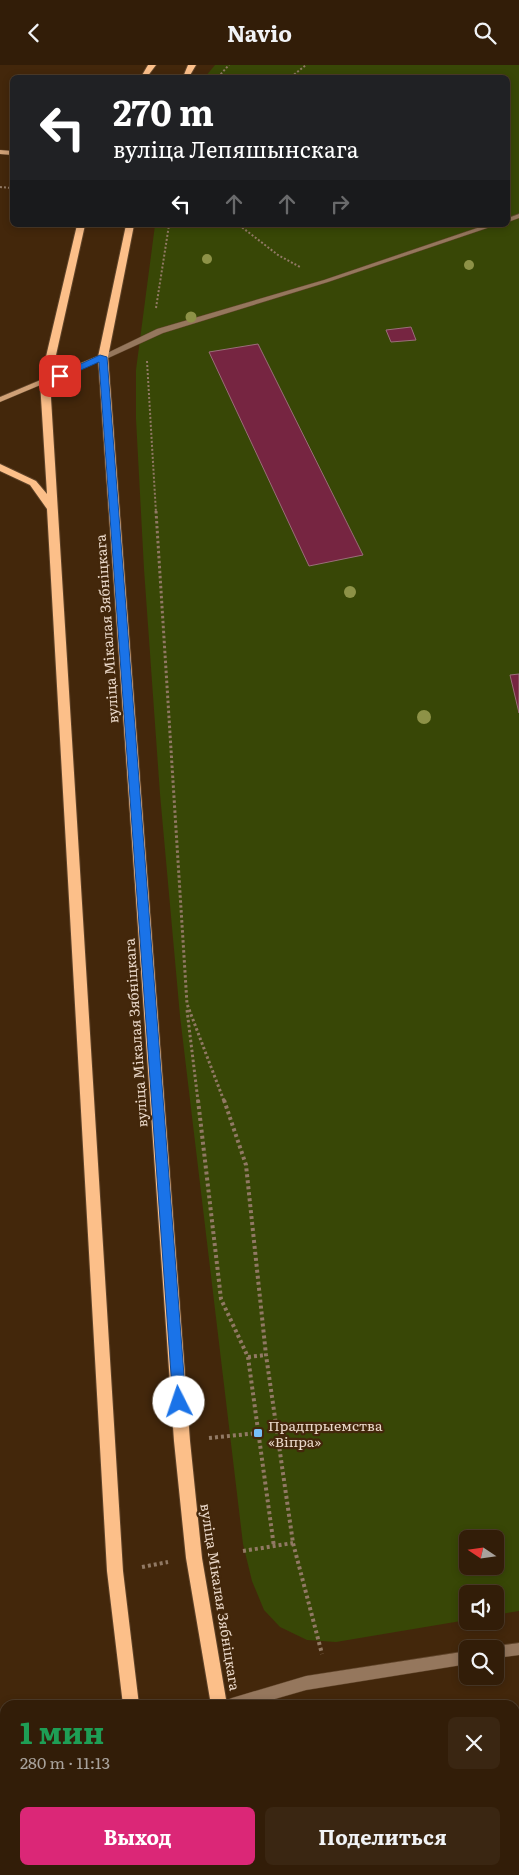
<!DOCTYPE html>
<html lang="ru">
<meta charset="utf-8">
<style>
:root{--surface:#321d08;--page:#3a2612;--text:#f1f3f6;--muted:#a8a29c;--line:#4d3b29;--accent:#db2777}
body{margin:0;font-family:Literata,serif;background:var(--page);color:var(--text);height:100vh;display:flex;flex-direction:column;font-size:19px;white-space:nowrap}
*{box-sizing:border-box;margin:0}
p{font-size:16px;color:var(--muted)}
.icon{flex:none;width:28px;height:28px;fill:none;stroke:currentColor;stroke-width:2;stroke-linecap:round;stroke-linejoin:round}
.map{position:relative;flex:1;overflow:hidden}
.side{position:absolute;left:0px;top:1635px;width:520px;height:175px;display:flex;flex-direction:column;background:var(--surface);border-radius:15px 15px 0 0;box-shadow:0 2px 8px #0003,0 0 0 1px var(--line)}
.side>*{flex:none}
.banner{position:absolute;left:10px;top:10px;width:500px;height:152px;border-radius:8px;box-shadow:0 2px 8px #0003,0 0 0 1px var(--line);background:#202124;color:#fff;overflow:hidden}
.needle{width:32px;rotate:283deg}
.tools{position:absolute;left:459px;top:1465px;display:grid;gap:10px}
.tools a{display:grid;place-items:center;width:45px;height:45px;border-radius:8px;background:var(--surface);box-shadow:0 2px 8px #0003,0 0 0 1px var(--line);font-size:25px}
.pin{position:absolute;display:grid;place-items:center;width:42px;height:42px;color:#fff;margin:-21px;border-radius:10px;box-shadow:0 2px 8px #0006}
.me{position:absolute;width:55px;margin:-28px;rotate:356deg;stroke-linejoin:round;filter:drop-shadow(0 0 4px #0008)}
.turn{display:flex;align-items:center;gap:18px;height:105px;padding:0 20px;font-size:22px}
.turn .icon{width:65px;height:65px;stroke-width:2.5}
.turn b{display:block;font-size:35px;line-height:42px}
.lanes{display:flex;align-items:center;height:48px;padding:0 20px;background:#0003;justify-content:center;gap:25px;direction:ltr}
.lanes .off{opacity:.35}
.round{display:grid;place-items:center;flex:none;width:52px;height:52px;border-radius:8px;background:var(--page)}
.overview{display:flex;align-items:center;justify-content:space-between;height:85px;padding:0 20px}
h1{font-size:30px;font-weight:700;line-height:38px;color:#1e9e55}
.button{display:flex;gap:10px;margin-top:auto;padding:10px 20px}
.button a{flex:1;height:58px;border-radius:8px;background:var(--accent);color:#fff;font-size:20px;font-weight:700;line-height:58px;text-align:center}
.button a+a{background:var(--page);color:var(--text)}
header{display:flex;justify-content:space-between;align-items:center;height:65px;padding:0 20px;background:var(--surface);font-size:22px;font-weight:700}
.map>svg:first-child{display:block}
.green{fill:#384706;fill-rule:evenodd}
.building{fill:#762541;stroke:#9a6e79}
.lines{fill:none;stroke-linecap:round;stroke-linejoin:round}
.service-casing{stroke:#5e4329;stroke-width:1}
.minor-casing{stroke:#5e4329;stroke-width:1}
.secondary-casing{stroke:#5e4329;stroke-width:1}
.primary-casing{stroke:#5e4329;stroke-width:2}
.path-far2{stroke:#917964;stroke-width:2;stroke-dasharray:2 2;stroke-linecap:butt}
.path-far1{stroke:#917964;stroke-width:3;stroke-dasharray:2.5 2.5;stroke-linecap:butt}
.path{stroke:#917964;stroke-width:4;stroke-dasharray:3 3;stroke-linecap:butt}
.service{fill:#95775d;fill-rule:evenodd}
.minor{fill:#95775d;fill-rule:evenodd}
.secondary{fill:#cfa076;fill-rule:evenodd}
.primary{fill:#fcbf89;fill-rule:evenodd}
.tree{fill:#8d9247}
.route{fill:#1a73e8;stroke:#114b97}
.poi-dot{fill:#77bff7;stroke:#43270b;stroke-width:2}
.labels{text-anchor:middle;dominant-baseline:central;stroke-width:4.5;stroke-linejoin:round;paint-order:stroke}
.street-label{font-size:14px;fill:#ead8c9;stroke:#43270b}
.poi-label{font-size:14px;fill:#ead8c9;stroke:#43270b;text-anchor:start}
</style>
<header><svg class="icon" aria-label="back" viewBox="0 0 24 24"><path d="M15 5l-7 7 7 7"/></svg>Navio<svg class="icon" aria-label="search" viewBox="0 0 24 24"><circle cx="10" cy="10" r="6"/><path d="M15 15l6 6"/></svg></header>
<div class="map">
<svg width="519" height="1810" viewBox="0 0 519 1810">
<rect width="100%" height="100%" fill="#43270b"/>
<!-- green -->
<path class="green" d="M215,0H519V1546L495,1550V1529H468L467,1555L336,1577L307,1575L280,1562L264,1545L252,1516L243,1479L180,951L160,729L144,504L136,354V305L155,160H508V12H205ZM468,1474H495V1501H468Z"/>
<!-- building -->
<g class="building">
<path d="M411,262L416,275L391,277L386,265Z"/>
<path d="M258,279L363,490L309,501L209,287Z"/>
<path d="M519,609V648L510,610Z"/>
</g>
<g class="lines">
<!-- service casing -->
<g class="service-casing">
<g id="service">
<path d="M519,149V153L508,157V153Z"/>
<path d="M486,160H496L328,217L163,268L106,294H103L99,292L157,264L324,215Z"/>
</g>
</g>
<!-- minor casing -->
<g class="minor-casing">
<g id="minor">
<path d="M519,1578V1590L495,1593V1584H490L495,1581Z"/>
<path d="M468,1586V1599L306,1625L254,1640H225L227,1635L232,1633L306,1611Z"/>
<path d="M5,1720V1734L0,1736V1722Z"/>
<path d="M0,1794L5,1796V1805H7L8,1810H0Z"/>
</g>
</g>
<!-- secondary casing -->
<g class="secondary-casing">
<g id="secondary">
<path d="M0,85L12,86V90L0,89Z"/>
<path d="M100,290H103L107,292L0,337V332Z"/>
</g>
</g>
<!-- primary casing -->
<g class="primary-casing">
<g id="primary">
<path d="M148,0H156L147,12H141Z"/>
<path d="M188,0H196L189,12H183Z"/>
<path d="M77,160H85L50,317L123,1506L139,1640H123L107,1506L47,444L30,420L0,406V399L36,416L47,429L40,317Z"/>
<path d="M126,160H134L108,292L190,1376L202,1493L227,1640H211L186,1493L174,1376L98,292Z"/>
<path d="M148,1805H166L167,1810H149Z"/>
<path d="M245,1805H263L264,1810H246Z"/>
</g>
</g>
<!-- path-far2 -->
<g class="path-far2">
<path d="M218,12L229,0"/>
<path d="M291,12L306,0"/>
<path d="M0,122L12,123"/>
<path d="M239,160L278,190L300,202"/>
<path d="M156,243L169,160"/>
<path d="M147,296L156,448"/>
</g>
<!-- path-far1 -->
<g class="path-far1">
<path d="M156,446L187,939L224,1036"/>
<path d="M187,945L198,1036"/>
</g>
<!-- path -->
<g class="path">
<path d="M198,1035L221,1234L248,1292L274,1482"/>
<path d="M224,1035L246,1100L266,1290L293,1478L322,1589"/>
<path d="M248,1292L266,1290"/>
<path d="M209,1373L258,1368"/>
<path d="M243,1486L293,1478"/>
<path d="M142,1502L168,1497"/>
<path d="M349,1810L350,1805"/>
</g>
<!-- service -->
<use href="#service" class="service"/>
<!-- minor -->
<use href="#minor" class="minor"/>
<!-- secondary -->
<use href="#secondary" class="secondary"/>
<!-- primary -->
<use href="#primary" class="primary"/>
</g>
<!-- trees -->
<g class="tree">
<circle cx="207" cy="194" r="5"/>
<circle cx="469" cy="200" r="5"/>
<circle cx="191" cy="252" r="5.5"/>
<circle cx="350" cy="527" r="6"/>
<circle cx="424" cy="652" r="7"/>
</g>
<!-- route -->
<path class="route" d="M100,290L107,292L186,1337L184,1341L179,1343L175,1341L173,1337L99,297L63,313L55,311Z"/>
<!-- markers -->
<rect class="poi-dot" x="253" y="1363" width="10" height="10" rx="2.5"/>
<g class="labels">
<!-- street labels -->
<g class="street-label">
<text transform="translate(106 564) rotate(-94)">вуліца Мікалая Зябніцкага</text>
<text transform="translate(135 968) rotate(-94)">вуліца Мікалая Зябніцкага</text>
<text transform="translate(221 1532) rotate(81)">вуліца Мікалая Зябніцкага</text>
</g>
<!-- poi labels -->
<g class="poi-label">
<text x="268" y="1360">Прадпрыемства<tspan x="268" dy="16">«Віпра»</tspan></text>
</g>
</g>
</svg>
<div class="tools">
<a><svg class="needle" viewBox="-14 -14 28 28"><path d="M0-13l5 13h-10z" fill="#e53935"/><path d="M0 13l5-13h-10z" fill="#a8a29c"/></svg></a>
<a><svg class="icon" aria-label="sound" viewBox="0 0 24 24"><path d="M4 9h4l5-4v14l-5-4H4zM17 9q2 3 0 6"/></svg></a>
<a><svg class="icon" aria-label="search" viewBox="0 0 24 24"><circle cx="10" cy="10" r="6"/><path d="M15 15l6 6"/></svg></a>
</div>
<div class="pin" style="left:60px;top:311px;background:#d93025"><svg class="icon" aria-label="arrive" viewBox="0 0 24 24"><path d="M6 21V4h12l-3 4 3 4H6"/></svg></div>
<svg class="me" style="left:179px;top:1337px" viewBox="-20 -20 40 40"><circle r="19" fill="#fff"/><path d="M0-13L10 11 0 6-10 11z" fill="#1a73e8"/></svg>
<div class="banner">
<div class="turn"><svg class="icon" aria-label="left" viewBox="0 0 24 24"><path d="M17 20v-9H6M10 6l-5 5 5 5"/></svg><div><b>270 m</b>вуліца Лепяшынскага</div></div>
<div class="lanes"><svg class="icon" aria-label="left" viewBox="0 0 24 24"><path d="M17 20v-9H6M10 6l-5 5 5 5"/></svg><svg class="icon off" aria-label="ahead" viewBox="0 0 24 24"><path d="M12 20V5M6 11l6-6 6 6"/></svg><svg class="icon off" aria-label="ahead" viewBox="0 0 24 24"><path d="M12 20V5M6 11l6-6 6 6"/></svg><svg class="icon off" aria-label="right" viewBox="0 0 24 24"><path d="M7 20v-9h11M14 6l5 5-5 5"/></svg></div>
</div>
<section class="side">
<div class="overview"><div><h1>1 мин</h1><p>280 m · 11:13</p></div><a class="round"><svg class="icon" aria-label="close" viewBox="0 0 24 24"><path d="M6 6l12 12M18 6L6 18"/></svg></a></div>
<div class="button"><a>Выход</a><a>Поделиться</a></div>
</section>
</div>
